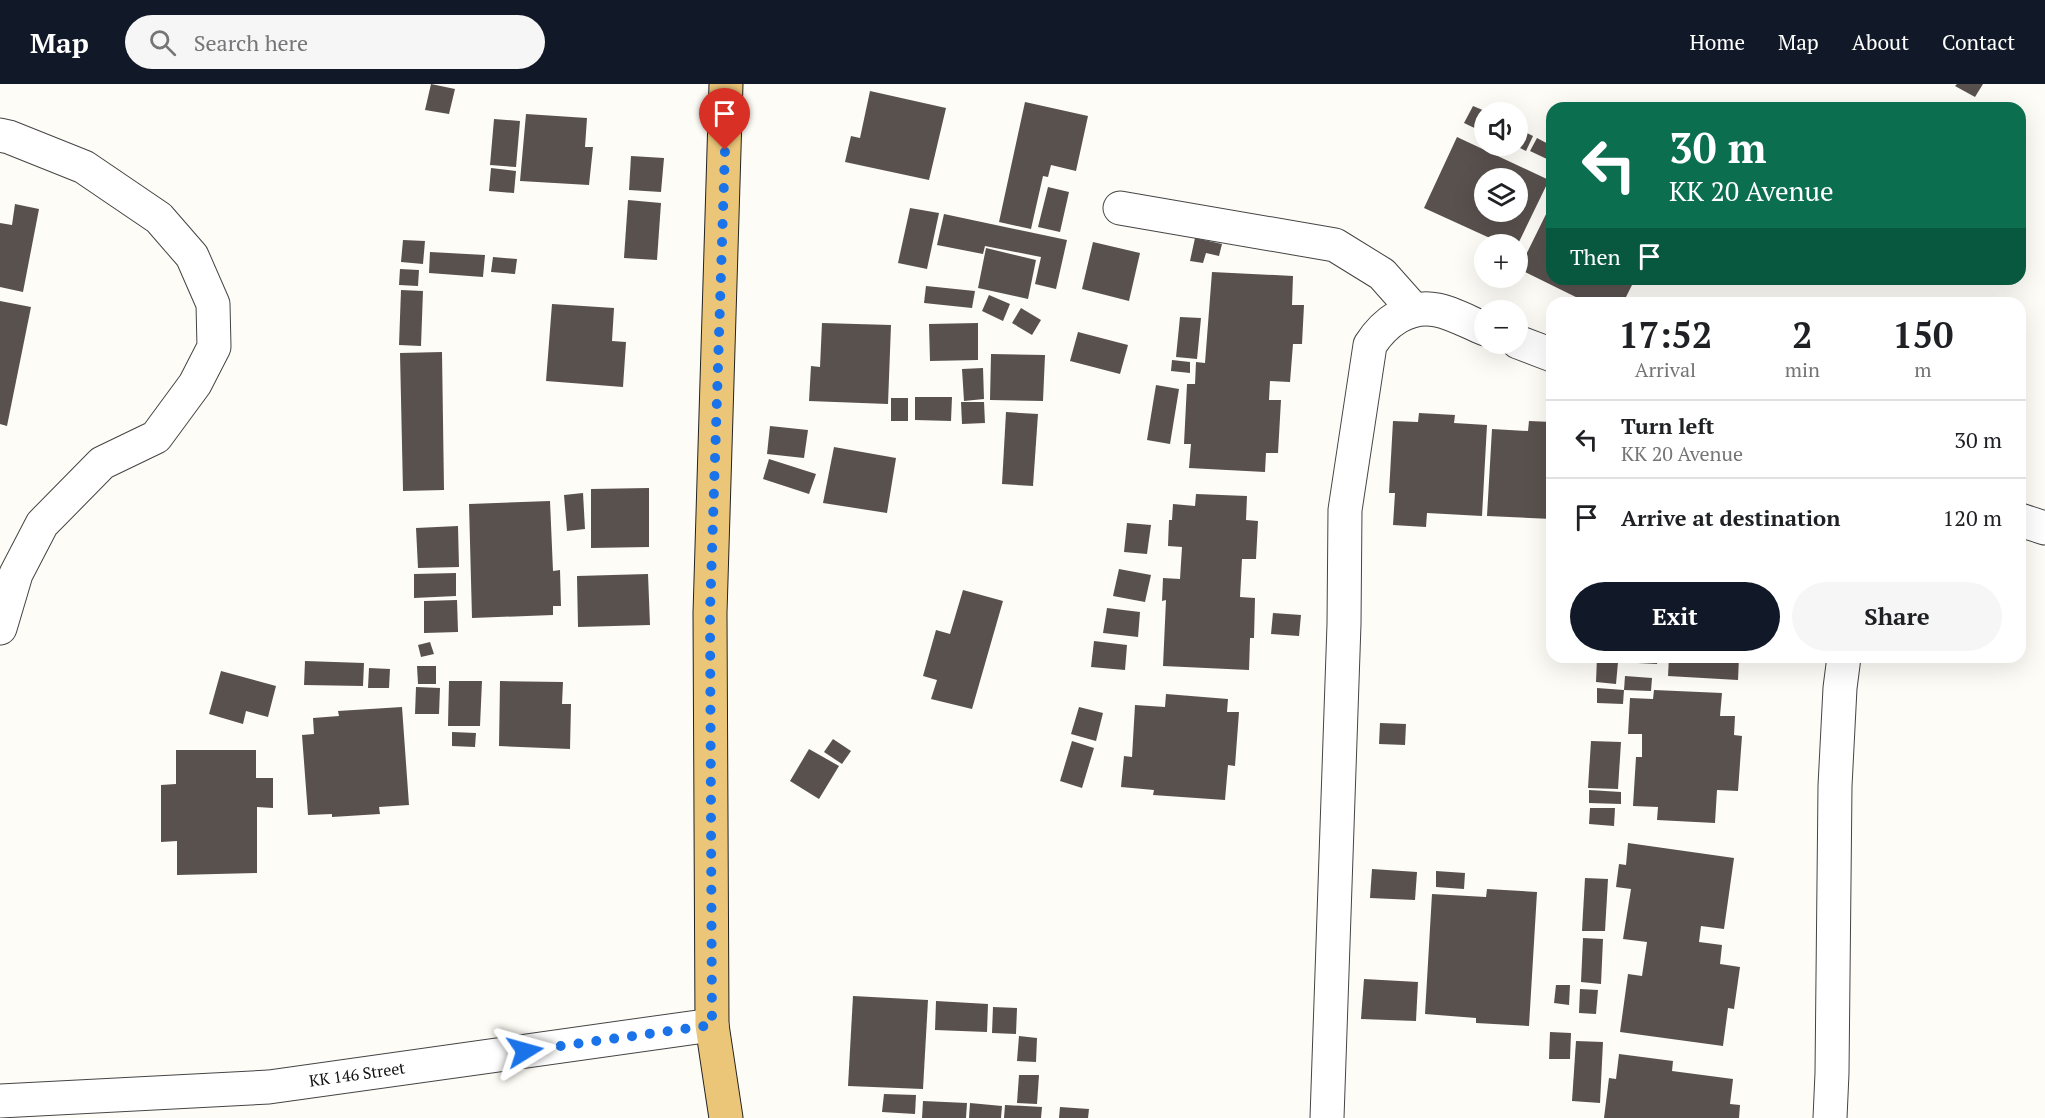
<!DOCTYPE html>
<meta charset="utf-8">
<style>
:root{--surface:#fff;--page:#f6f6f6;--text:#202124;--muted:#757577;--line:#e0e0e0;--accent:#111827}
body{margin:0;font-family:"PT Serif",serif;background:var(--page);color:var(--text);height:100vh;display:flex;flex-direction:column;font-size:22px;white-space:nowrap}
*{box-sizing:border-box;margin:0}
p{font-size:20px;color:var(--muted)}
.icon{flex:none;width:33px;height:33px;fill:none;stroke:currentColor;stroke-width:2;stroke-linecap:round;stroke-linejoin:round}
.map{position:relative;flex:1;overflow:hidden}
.details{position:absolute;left:1546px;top:213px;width:480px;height:366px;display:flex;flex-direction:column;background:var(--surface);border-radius:18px;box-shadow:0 6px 24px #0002}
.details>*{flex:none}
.banner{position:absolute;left:1546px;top:18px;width:480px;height:183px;border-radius:18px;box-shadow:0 6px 24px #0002;background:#0b6e4f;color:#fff;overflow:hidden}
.fabs{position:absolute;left:1474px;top:18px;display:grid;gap:12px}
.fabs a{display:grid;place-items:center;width:54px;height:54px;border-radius:50%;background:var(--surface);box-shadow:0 6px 24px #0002;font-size:30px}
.pin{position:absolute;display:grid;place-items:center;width:51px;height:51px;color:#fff;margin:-62px -26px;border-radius:50% 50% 50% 0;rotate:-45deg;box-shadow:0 0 6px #0007}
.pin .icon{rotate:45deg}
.me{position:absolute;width:66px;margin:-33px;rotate:82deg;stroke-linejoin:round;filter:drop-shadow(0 0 4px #0008)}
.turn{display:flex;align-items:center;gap:21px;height:126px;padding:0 24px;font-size:27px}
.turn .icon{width:78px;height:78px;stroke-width:2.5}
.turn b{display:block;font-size:42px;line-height:51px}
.then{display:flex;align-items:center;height:57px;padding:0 24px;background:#0003;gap:12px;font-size:22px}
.eta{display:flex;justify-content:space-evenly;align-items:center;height:102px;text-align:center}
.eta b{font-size:36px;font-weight:800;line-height:42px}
.action{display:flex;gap:12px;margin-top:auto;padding:12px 24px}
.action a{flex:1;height:69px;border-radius:36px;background:var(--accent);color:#fff;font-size:24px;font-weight:800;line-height:69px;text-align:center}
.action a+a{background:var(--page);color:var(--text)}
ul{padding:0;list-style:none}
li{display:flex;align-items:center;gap:18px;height:78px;padding:0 24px;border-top:2px solid var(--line)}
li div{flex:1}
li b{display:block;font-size:22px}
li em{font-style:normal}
header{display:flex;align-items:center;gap:36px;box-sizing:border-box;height:84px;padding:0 30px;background:var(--accent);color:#fff}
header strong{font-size:28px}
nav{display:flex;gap:33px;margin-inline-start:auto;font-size:21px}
.search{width:420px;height:54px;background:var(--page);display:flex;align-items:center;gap:15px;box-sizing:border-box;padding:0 21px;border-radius:33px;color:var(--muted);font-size:22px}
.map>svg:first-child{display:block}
.building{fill:#59514e;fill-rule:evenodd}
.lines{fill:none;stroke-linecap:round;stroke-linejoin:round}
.minor-casing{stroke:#444;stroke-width:35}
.major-casing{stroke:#222;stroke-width:35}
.minor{stroke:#fff;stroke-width:33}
.major{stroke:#ebc679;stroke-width:33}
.route{stroke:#1a73e8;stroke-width:10;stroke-dasharray:0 18}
.labels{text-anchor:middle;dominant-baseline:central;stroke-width:6;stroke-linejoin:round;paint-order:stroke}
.street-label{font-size:16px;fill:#111;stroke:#fff}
</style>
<header>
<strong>Map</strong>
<div class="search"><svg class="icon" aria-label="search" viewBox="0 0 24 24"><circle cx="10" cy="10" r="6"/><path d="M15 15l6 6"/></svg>Search here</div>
<nav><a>Home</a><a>Map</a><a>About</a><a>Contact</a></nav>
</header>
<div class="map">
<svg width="2045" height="1034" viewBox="0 0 2045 1034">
<rect width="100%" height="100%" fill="#fefcf6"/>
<!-- building -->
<g class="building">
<path d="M431,0L455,5L449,30L425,26Z"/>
<path d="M1957,0H1983L1975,13L1955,2Z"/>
<path d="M870,7L946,24L929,96L845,78L851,52L860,54Z"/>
<path d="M1025,18L1088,32L1076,87L1051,81L1048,93L1043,92L1031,145L999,138Z"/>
<path d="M1473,22L1485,27V49L1464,39Z"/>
<path d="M526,30L587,34L585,63H593L589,101L520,97Z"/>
<path d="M494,35L520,37L516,83L490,81Z"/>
<path d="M1523,47L1533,52L1526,67L1518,63V57Z"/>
<path d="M1457,53L1549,96L1518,160H1503L1424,124ZM1485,94H1518V128H1485Z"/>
<path d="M1537,54L1552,62V68L1549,76L1530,67Z"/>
<path d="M631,72L664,74L661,108L629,106Z"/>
<path d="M491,84L516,87L514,109L489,107Z"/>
<path d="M1048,103L1069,108L1060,148L1038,143Z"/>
<path d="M628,116L661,119L657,176L624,174Z"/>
<path d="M1552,118V195H1635L1623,219H1588L1519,185Z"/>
<path d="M15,120L39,125L23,208L0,203V139L12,141Z"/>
<path d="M910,124L939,129L927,185L898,179Z"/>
<path d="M944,130L1067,156L1056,205L1035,200L1041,173L985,162L983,170L937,161Z"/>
<path d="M1195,154L1222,160L1219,172L1206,169L1203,179L1190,177Z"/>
<path d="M403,156L425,157L423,180L401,178Z"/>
<path d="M1093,158L1140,169L1129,217L1082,205Z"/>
<path d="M986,164L1036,176L1028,215L978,204Z"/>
<path d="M430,168L485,171L483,193L429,189Z"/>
<path d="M493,173L517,175L515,190L491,188Z"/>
<path d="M400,185L419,186L418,202L399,201Z"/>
<path d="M1212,188L1293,192L1292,221H1304L1302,260H1293L1290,298L1270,297L1269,316H1281L1278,369H1266L1265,388L1189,384L1191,360H1184L1187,300H1195L1196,278L1205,279Z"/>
<path d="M926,202L975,207L972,224L924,219Z"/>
<path d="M401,206L423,207L421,262L399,261Z"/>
<path d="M989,211L1010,220L1003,237L982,227Z"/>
<path d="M0,217L31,223L7,342L0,340Z"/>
<path d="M552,220L614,224L612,257L626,258L623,303L546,297Z"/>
<path d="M1021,224L1041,236L1032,251L1012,239Z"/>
<path d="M1180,233L1201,234L1197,275L1176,273Z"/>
<path d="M822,239L891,241L888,320L809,317L811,282L820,283Z"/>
<path d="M978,239V276L930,277L929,240Z"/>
<path d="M1078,248L1128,261L1120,290L1070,277Z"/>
<path d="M442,268L444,406L403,407L400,269Z"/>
<path d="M991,270L1045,271L1043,317L990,316Z"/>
<path d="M1172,276L1190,278V289L1171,287Z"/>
<path d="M983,284L984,315L964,317L962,285Z"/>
<path d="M1156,301L1179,305L1170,360L1147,356Z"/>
<path d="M915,313H952L951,337L915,336Z"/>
<rect x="891" y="314" width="17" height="23"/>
<path d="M961,318H984L985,339L962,340Z"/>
<path d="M1006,328L1038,330L1033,402L1002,400Z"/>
<path d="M1419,329L1455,331L1454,339L1487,341L1482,432L1427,429L1426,443L1393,441L1395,409H1389L1393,337L1418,338Z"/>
<path d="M1529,337L1552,338V435L1487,432L1492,345L1528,347Z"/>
<path d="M770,342L808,346L804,374L767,370Z"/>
<path d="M834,363L896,374L887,429L823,419Z"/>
<path d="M769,375L816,390L809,410L763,395Z"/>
<path d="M649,404V463L591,464V405Z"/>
<path d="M583,409L585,445L567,447L564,411Z"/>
<path d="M1196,410L1247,412L1246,436L1258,437L1256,475H1242L1240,513L1255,514L1254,554H1250L1249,586L1163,582L1166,516L1162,517L1163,494L1180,495L1182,463L1168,462L1169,436H1172L1173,420L1195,422Z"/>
<path d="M550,417L553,487L560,486L561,522H553V531L472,534L469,420Z"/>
<path d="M1127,439L1151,441L1147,470L1124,468Z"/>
<path d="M458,442L459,483L418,484L416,444Z"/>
<path d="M1119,485L1151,491L1145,518L1113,512Z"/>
<path d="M456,489V512L414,514V490Z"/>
<path d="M648,490L650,541L578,543L577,492Z"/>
<path d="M963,506L1003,517L972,625L931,615L937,596L923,592L936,546L950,550Z"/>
<path d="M457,516L458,548L424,549V517Z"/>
<path d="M1107,524L1140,528L1138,553L1103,549Z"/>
<path d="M1273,529L1301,531L1299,552L1271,550Z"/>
<path d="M1094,557L1127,561L1125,586L1091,583Z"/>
<path d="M430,558L434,570L421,573L418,561Z"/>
<path d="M1597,573H1658L1657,580L1618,578L1616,600L1596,598Z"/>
<path d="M1669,573H1739L1738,596L1668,592Z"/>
<path d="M305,577L364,579L363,602L304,601Z"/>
<path d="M417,582H436V600H418Z"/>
<path d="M369,584L390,585L389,604H368Z"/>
<path d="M221,587L276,602L268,633L246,627L243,640L209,630Z"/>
<path d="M1625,592L1652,594L1651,607L1624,606Z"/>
<path d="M449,597H482L480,642H448Z"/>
<path d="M500,597L563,598L562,620H571L570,665L499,662Z"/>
<path d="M416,603L440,604L439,630H415Z"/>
<path d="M1597,604L1624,606L1623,620L1597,619Z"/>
<path d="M1654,606L1722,609L1720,632H1735L1734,651L1742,652L1738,707L1717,706L1715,739L1657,736L1658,723L1633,722L1636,673H1642V650H1628L1630,614L1653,615Z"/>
<path d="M1166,610L1228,615L1227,628H1239L1235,682L1228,681L1225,716L1153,711L1154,706L1121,703L1124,672L1132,673L1135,621L1165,623Z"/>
<path d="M402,623L409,721L379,723L380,730L332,733V730L308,731L302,651L314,650L313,634L339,632L338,627Z"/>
<path d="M1079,623L1103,629L1096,657L1071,650Z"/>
<path d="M1380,639L1406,640L1405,661L1379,660Z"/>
<path d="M452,648L476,649L475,663L452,662Z"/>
<path d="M833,655L851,667L842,680L824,668Z"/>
<path d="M1072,657L1094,664L1082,704L1060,697Z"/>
<path d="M1591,657L1621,658L1618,705L1588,704Z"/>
<path d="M809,665L839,682L819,715L790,697Z"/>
<path d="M176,666H256V694H273V724L257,723V789L177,791V757L161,758V701L176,700Z"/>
<path d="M1589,706L1621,708V720L1589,719Z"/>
<path d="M1590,724H1615L1614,742L1589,740Z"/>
<path d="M1628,759L1734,774L1724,845L1701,842L1699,858L1722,861L1720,880L1740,883L1734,925L1728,924L1723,962L1620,948L1628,890L1642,892L1647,858L1623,855L1631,805L1616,803L1619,780L1626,781Z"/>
<path d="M1372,785L1417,788L1415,816L1370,814Z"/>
<path d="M1436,787L1465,789L1464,805L1436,803Z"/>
<path d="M1585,794L1608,795L1605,847H1582Z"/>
<path d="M1487,805L1537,808L1529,942L1476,939V934L1425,930L1432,810L1486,813Z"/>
<path d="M1583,854L1603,855L1601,900L1581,898Z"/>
<path d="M1364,895L1418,898L1416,937L1361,935Z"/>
<path d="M1556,901H1570L1569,921L1554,919Z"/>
<path d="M1580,905L1598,906L1596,930L1579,929Z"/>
<path d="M853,912L928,916L923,1005L848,1002Z"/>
<path d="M936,917L988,920L987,948L935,946Z"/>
<path d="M993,923L1017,924L1016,950L992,949Z"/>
<path d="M1550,948L1571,949L1570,975H1549Z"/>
<path d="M1019,952L1037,954L1036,978L1017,977Z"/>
<path d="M1576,957L1603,958L1600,1019L1572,1017Z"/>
<path d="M1619,970L1673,977L1672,987L1733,995L1730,1020L1740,1021L1739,1034H1604L1609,994L1616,995Z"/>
<path d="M1019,991H1039L1037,1020L1017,1019Z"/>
<path d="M884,1010L916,1011L915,1030L882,1028Z"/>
<path d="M923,1017L967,1019L966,1034H922Z"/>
<path d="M970,1019L1002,1022L1001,1034H969Z"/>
<path d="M1005,1021L1042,1023L1041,1034H1004Z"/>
<path d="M1060,1023L1089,1025L1088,1034H1059Z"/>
</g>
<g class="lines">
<!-- minor casing -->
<g class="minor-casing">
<g id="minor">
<path d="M0,51L9,53L84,83L159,134L192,172L213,220L214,263L195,300L156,353L102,379L42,440L16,490L0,544"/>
<path d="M1120,124L1335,161L1382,190L1414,226"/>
<path d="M1518,258L1552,271"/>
<path d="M2020,436L2045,444"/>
<path d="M0,1017L269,1003L712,941"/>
<path d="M1327,1034L1344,540L1345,426L1370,261C1384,239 1408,220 1437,226C1453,229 1470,239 1485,245"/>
<path d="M1830,1034L1832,989L1835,702L1840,604L1844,573"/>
</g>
</g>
<!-- major casing -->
<g class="major-casing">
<path id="major" d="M726,1034L712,941L710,529L726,0"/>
</g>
<!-- minor -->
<use href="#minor" class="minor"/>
<!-- major -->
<use href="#major" class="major"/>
</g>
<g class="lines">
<!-- route -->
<path class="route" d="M525,967L712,941L710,529L725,66"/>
</g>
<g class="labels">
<!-- street labels -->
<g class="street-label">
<text transform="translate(357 990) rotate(-8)">KK 146 Street</text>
</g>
</g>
</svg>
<div class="fabs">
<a><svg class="icon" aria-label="sound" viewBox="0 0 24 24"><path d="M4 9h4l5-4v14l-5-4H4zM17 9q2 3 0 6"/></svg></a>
<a><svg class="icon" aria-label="layers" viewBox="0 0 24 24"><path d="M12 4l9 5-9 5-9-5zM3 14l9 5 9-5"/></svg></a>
<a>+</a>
<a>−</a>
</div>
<div class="pin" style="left:725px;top:66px;background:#d93025"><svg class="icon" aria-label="arrive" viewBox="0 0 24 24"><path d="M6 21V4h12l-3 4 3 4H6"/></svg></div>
<svg class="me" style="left:525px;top:967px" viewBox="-20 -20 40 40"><path d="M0-17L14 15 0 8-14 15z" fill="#1a73e8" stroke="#fff" stroke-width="4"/></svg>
<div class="banner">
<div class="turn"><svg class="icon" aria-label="left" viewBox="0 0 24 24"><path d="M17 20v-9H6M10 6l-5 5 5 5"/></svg><div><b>30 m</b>KK 20 Avenue</div></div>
<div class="then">Then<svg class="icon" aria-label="arrive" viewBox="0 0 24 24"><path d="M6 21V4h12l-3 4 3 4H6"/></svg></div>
</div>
<section class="details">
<div class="eta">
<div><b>17:52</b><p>Arrival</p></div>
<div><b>2</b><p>min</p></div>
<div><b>150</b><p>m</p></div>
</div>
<ul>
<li><svg class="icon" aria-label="left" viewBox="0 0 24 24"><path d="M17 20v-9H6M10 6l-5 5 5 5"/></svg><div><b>Turn left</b><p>KK 20 Avenue</p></div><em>30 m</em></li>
<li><svg class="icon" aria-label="arrive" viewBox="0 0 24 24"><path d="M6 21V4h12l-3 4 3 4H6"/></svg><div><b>Arrive at destination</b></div><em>120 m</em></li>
</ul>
<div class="action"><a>Exit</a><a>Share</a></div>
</section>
</div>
